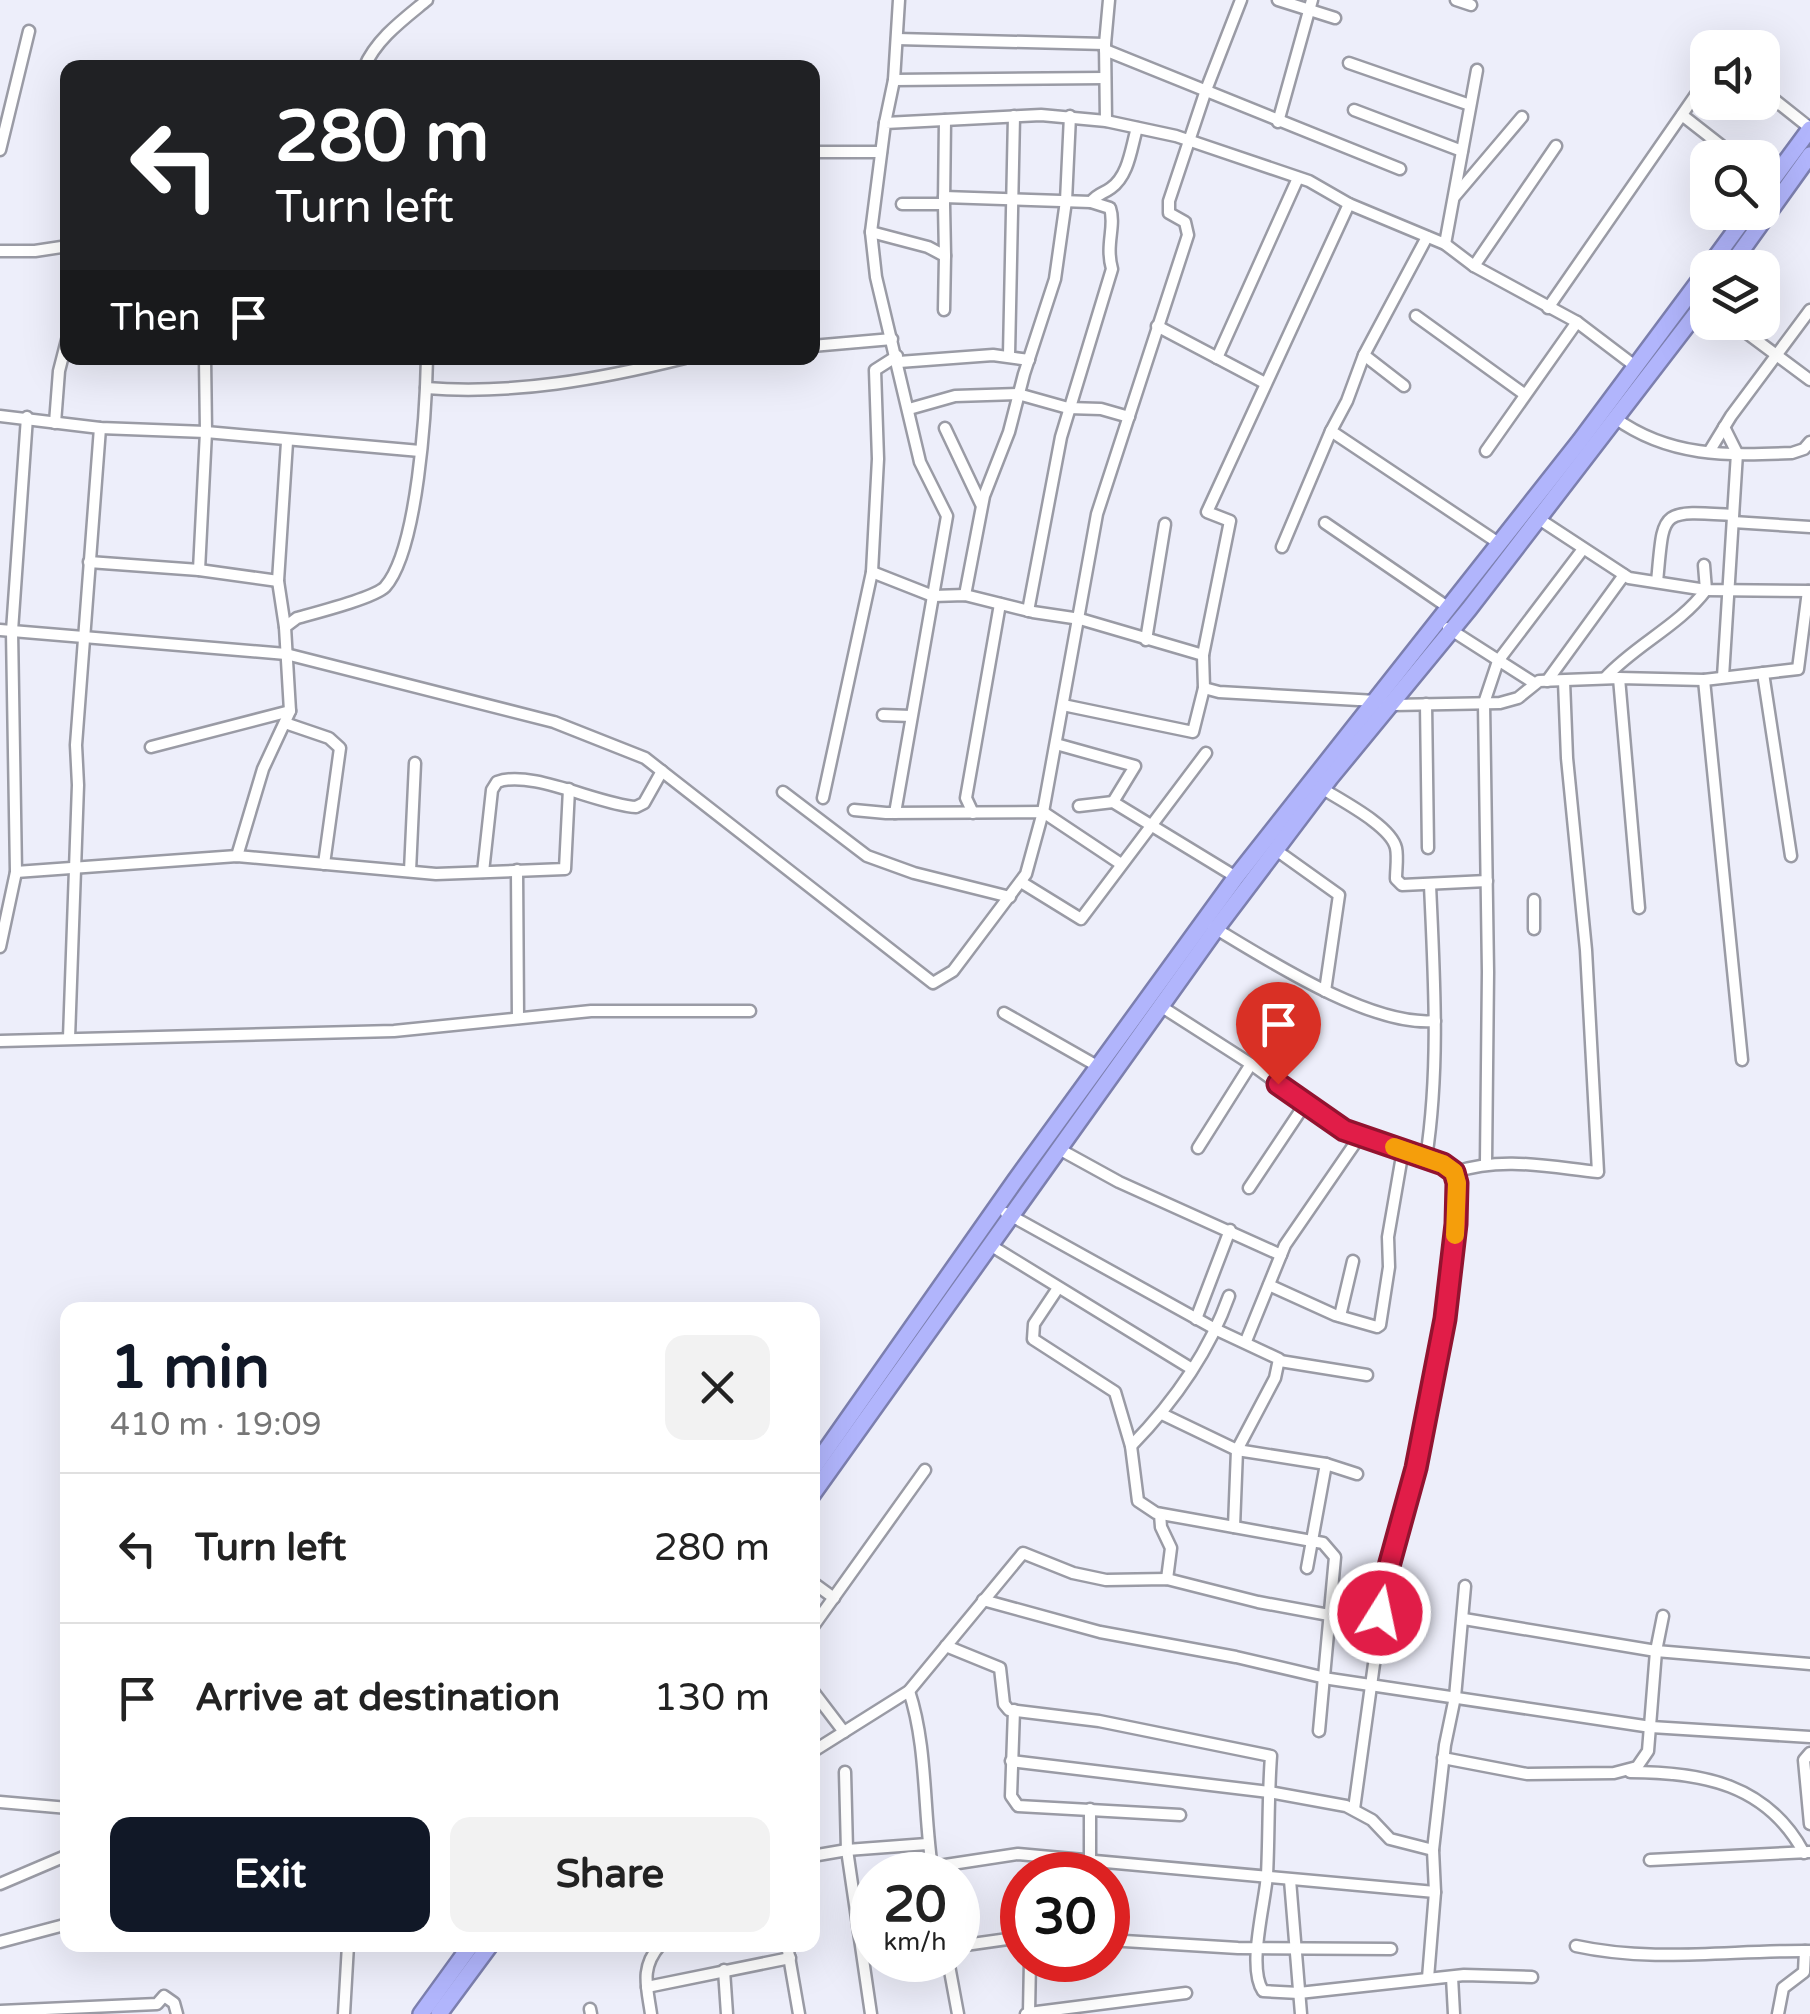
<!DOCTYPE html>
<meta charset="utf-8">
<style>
:root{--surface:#fff;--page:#f2f2f2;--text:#222;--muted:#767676;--line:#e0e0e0;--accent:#111827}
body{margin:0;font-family:"Varela Round",sans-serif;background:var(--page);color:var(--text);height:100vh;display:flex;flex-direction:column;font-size:38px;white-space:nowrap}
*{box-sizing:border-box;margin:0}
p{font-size:32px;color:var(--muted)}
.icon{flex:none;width:55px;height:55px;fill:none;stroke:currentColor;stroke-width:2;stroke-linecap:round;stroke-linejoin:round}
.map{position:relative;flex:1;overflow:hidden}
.side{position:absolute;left:60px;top:1302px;width:760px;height:650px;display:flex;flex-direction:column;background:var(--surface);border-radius:20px;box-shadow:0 10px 40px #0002}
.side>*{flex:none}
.banner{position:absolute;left:60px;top:60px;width:760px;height:305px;border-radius:20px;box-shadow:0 10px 40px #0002;background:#202124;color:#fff;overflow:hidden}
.buttons{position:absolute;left:1690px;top:30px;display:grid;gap:20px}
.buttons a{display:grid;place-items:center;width:90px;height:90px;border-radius:20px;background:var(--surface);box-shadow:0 10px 40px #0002;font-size:50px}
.speed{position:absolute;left:850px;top:1852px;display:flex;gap:20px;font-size:50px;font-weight:700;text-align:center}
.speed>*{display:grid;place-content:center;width:130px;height:130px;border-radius:50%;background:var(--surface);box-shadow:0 10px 40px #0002;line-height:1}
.speed small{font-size:25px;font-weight:400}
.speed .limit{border:15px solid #d22;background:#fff;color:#111}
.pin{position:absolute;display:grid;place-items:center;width:85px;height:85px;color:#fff;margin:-102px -42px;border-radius:50% 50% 50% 0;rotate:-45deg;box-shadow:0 0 10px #0007}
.pin .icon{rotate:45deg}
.me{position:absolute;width:110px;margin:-55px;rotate:10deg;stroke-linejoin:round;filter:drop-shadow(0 0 8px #0008)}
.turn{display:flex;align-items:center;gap:35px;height:210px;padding:0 50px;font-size:45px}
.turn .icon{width:130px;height:130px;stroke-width:2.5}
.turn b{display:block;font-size:70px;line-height:85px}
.then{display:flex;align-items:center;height:95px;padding:0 50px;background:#0003;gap:20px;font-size:38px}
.round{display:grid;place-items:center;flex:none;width:105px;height:105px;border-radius:20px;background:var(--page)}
.head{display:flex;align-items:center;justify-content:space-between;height:170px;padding:0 50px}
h1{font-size:60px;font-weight:700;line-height:75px;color:var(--accent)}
.cta{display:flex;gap:20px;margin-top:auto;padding:20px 50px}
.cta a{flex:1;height:115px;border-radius:20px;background:var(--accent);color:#fff;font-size:40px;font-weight:700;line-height:115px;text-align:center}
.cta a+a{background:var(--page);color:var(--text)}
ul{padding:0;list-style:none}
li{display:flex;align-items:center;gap:30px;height:150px;padding:0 50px;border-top:2px solid var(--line)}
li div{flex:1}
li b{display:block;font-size:38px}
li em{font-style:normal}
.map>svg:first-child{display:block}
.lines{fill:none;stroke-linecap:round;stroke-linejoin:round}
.minor-casing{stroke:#9a9ba5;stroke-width:15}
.highway-casing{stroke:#7c7fae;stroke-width:20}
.minor{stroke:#fff;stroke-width:10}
.highway{stroke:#b1b5fc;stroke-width:15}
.route-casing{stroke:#92132f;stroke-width:25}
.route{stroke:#e11d48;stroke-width:18}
.slow{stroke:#f59e0b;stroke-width:18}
</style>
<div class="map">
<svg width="1810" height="2014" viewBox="0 0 1810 2014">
<rect width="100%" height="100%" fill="#edeefa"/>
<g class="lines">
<!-- minor casing -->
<g class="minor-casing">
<g id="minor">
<path d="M1278,0L1335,18"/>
<path d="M1456,0L1471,5"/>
<path d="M897,39L1105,44"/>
<path d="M1700,48L1708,51"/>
<path d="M1105,50L1400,169"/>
<path d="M1349,63L1470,105"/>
<path d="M364,68C376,39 404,19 427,0"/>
<path d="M894,80L1105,78"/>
<path d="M1762,90L1810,128"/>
<path d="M1354,110L1462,151"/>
<path d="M1682,115L1737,158"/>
<path d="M1106,121L1105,44L1109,0"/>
<path d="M1278,122L1312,0"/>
<path d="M885,123L894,80L899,0"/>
<path d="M0,150L29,31"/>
<path d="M812,152H881"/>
<path d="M1455,196L1522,117"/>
<path d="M944,197L1091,202"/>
<path d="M944,203L945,120"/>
<path d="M902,204H944L945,256"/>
<path d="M1349,204L1207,512L1230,521L1203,655L1204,688L1219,692L1376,701L1393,705L1500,703L1518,698L1539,681L1619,678L1704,680L1798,669L1808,591"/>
<path d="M871,232L928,247L945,256L944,310"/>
<path d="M1427,237L1364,355L1347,401L1331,431L1500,544"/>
<path d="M1445,244L1477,70"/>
<path d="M0,251H35L68,246"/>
<path d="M1474,266L1556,146"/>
<path d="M1548,308L1697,93"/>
<path d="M1416,316L1524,394"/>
<path d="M1732,322L1810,380"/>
<path d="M1157,326L1265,383"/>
<path d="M812,346L892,339"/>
<path d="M1009,355L1014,116"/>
<path d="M1364,355L1404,386"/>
<path d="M1217,358L1298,178"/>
<path d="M899,362L993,355L1029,360"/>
<path d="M426,388C513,395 601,379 685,358"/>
<path d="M909,409L955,396L1018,394L1068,408L1101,409L1129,417"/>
<path d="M0,416L100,428L206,432L420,451"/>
<path d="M1615,418C1669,457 1727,456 1792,453L1804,449L1810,442"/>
<path d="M55,423L59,371L68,336"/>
<path d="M945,428L981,504"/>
<path d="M1486,451L1577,322"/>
<path d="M1709,452L1731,416L1810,310"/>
<path d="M1539,519L1629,578L1706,590L1810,591"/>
<path d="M1733,522L1810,527"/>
<path d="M1325,523L1449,608"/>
<path d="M1282,547L1331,431"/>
<path d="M89,562L199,570L278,581"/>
<path d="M199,570L206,432L205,358"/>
<path d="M872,572L933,596L965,595L1033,612L1080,619L1203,655"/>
<path d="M1657,582C1664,510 1658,510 1733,515"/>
<path d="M965,595L984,496L1009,432L1024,374L1055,279L1066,201L1070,116"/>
<path d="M1028,611L1061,437L1112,269C1105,244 1116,226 1110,208L1091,202C1098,193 1103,194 1111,188C1129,175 1131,148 1137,128"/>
<path d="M285,627L278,581L287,442"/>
<path d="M1448,628L1534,683"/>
<path d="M0,630L286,654L554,722L645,758L933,983L953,971L1026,874L1043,812L1097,514L1188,235L1185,222L1169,213V201L1206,90L1241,0"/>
<path d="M1146,640L1165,524"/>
<path d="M1763,673L1791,856"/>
<path d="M1723,677L1737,453L1724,427"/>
<path d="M1605,678C1635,645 1679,626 1706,590L1704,565"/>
<path d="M1619,678L1639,908"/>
<path d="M1704,680L1742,1060"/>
<path d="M1547,681L1624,575"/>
<path d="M1426,704L1428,848"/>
<path d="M1063,705L1193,732L1204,688"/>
<path d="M883,715L911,716"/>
<path d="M285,723L329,738L340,748L324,864"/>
<path d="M1056,744L1135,766L1113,802"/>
<path d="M151,747L290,711"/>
<path d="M1323,789C1342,801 1391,826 1396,848C1398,857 1396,869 1396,879L1402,885L1487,881"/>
<path d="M783,792L867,856L914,873L1010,897"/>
<path d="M823,798L872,572L878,459L875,370L897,356"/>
<path d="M1079,806L1113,802L1236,877"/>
<path d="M854,810L886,813L1043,812L1121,864"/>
<path d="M895,813L947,516L920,462L876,277L871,232L885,123L1041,115L1106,121L1176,136L1309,181L1349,204L1445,244L1474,266L1577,322L1635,366"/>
<path d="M973,813L966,798L1000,604"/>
<path d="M1276,850L1339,895L1325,991"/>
<path d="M237,856L263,769L290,711L285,627L297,618C315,613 374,598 385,587C418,550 426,408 427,358"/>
<path d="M517,870L518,1018"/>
<path d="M410,871L415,763"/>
<path d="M16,872L237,856L436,874L565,869L569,789"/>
<path d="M483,872L492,790L497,782C531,769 599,805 636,807L644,803L662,771"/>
<path d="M1021,882L1081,919L1206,753"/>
<path d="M1534,900V929"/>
<path d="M1213,927C1268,960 1371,1027 1435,1021"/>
<path d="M0,947L16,872L12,631L27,417"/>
<path d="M1162,1007L1251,1064L1339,1128L1443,1164L1455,1172L1457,1183L1456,1224L1445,1319L1416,1468L1386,1577L1354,1809"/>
<path d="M1004,1013L1099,1067"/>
<path d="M69,1038L78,785L76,745L100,428"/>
<path d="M0,1041L394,1031L591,1011H750"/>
<path d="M1198,1148L1251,1064"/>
<path d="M1059,1149L1119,1182L1281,1255"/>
<path d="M1426,1158C1440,1068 1434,975 1430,885"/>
<path d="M1486,1163L1488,972L1484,703L1498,661L1583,549"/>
<path d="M1455,1172C1502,1156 1549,1167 1598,1172L1586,950L1567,758L1564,681"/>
<path d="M1249,1188L1305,1104"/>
<path d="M1006,1213L1217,1330L1279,1359L1275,1378L1237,1450L1234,1527L1156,1513L1138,1501L1131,1446L1115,1392L1033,1339L1034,1324L1058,1288"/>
<path d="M990,1245L1192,1369"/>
<path d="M1269,1285L1335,1315L1377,1327L1380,1325L1389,1267L1388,1237L1403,1150"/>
<path d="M1340,1316L1353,1261"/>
<path d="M1196,1319L1230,1230"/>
<path d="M1246,1341L1285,1245L1360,1136"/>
<path d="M1280,1361L1367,1375"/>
<path d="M1162,1414L1237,1450L1326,1464L1357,1474"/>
<path d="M1131,1446C1173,1403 1209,1352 1229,1296"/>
<path d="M1160,1514L1161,1527L1171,1548L1167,1579"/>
<path d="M1234,1527L1323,1543L1335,1557L1319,1731"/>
<path d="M1307,1568L1326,1464"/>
<path d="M812,1582L834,1598"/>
<path d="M983,1600L1100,1632L1236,1657L1330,1679L1651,1727L1810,1737"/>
<path d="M1464,1619L1656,1651L1810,1664"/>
<path d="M812,1628L925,1470"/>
<path d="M946,1646L1000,1668L1004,1704L1009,1710L1099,1721L1271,1756C1268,1796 1269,1835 1267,1875C1265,1904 1247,1967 1263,1991L1299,1993L1464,1975L1532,1977"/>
<path d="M812,1690L844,1732"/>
<path d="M909,1691C928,1748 923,1815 933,1875"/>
<path d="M1014,1710L1011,1796L1018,1806L1180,1815"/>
<path d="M812,1752L909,1691L1023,1553L1073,1573L1106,1580L1167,1579L1258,1602L1329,1615"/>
<path d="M1810,1753L1804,1760L1810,1824"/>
<path d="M1443,1758L1527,1774L1614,1773L1637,1767L1648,1751L1656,1651L1663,1616"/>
<path d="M1011,1761L1269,1792L1346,1806L1372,1820L1390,1839L1433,1850"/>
<path d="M845,1772L847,1850L871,2014"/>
<path d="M1630,1772C1702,1772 1767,1784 1804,1853"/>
<path d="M0,1802L68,1808"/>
<path d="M812,1856L847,1850L927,1844"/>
<path d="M1090,1860V1809"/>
<path d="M1650,1860L1809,1852"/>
<path d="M932,1867L1018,1854L1435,1892"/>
<path d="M1290,1880L1301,2014"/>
<path d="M0,1884L68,1855"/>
<path d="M1108,1940L1238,1948L1391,1949"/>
<path d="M0,1942L68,1924"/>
<path d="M787,1945L799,2014"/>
<path d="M958,1946L1022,1937"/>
<path d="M1576,1946C1653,1963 1732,1950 1810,1951"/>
<path d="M948,1960L958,2014"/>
<path d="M724,1970L727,2014"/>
<path d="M1452,1977L1454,2014"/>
<path d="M1428,1978L1435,1892L1433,1850L1445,1745L1455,1697L1465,1586"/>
<path d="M647,1987L790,1958"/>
<path d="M590,2009L591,2014"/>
<path d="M0,2011L157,2004L164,1996L174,2003L177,2014"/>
<path d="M1029,2013L1186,1993"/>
<path d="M344,2014L348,1945"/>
<path d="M651,2014C647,1986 640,1968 660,1945"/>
<path d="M1026,2014L1029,2013L1030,1960"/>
<path d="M1778,2014L1783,1988L1804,1972L1805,1951"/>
</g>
</g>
<!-- highway casing -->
<g class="highway-casing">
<g id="highway">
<path d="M1762,194L1810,129"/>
<path d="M1708,268L1749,212"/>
<path d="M1729,268L1810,155"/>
<path d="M812,1470L1015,1181L1236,877L1580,441L1708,269"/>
<path d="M812,1495L1216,929L1330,778L1469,609L1708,298"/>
<path d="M421,2014L471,1945"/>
<path d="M439,2014L490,1945"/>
</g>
</g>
<!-- minor -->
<use href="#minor" class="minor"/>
<!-- highway -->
<use href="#highway" class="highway"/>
</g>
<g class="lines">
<!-- route casing -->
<g class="route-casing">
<path id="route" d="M1278,1084L1344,1130L1443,1164L1454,1172L1457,1183L1456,1224L1445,1319L1416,1468L1386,1577L1380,1613"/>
</g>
<!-- route -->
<use href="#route" class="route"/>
<!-- slow -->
<path class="slow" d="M1394,1147L1443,1164L1454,1172L1457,1183L1455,1235"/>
</g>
</svg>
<div class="buttons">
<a><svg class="icon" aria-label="sound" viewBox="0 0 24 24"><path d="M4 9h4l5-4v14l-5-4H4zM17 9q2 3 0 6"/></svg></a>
<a><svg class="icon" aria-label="search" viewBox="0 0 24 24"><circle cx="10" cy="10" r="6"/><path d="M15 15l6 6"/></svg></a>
<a><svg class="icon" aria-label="layers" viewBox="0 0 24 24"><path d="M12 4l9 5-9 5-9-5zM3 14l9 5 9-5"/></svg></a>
</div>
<div class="speed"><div>20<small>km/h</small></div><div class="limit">30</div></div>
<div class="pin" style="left:1278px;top:1084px;background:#d93025"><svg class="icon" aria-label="arrive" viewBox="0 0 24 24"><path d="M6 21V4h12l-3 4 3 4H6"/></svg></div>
<svg class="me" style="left:1380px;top:1613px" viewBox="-20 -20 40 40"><circle r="17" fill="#e11d48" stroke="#fff" stroke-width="3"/><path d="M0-11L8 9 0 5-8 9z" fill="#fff"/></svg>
<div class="banner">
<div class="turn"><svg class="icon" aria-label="left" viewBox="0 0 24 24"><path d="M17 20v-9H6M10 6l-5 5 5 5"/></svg><div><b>280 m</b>Turn left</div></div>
<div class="then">Then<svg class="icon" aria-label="arrive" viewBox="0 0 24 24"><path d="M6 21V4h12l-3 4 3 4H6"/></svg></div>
</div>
<section class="side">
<div class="head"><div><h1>1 min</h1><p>410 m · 19:09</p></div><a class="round"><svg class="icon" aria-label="close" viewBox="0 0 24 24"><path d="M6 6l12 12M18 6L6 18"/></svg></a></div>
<ul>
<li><svg class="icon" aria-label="left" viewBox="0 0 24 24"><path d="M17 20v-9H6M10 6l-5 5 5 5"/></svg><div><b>Turn left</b></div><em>280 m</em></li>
<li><svg class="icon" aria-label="arrive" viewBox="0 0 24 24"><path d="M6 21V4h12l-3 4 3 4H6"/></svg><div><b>Arrive at destination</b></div><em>130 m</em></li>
</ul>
<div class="cta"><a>Exit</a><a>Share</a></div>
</section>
</div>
